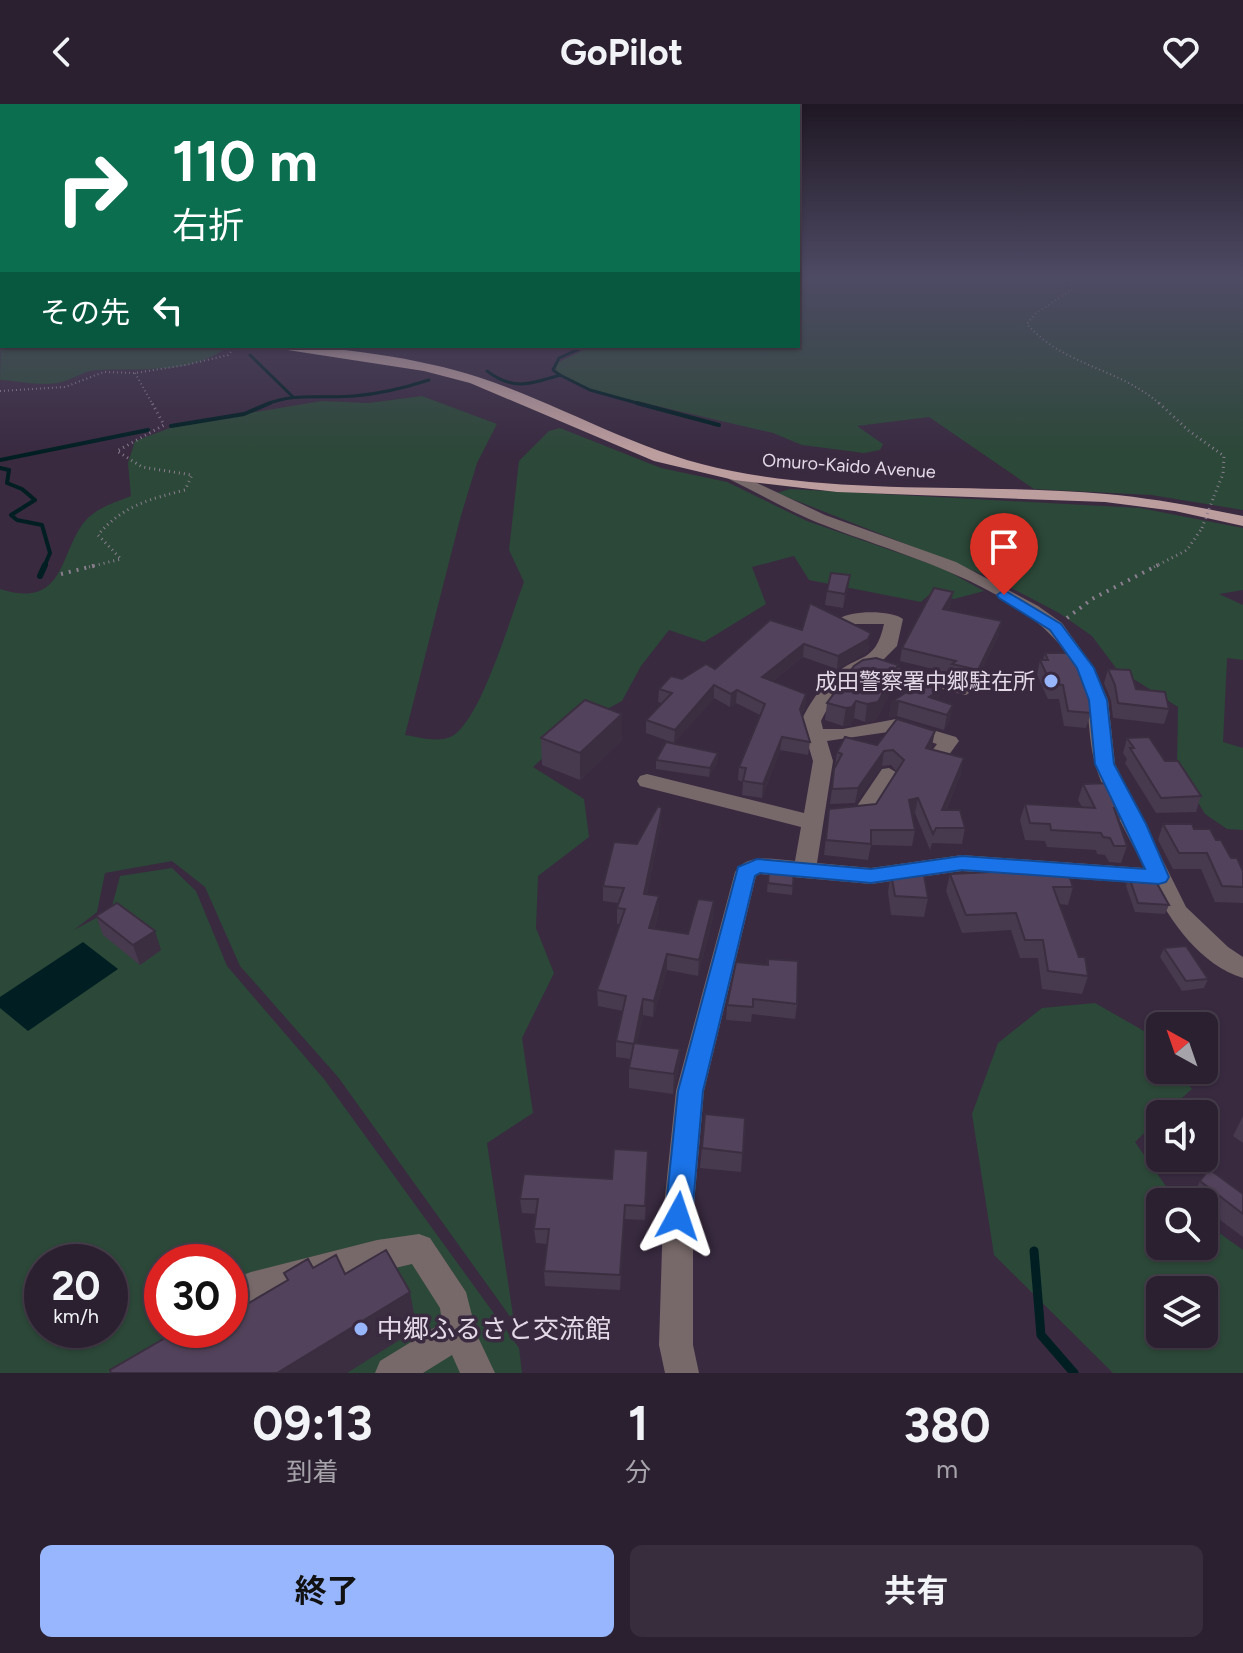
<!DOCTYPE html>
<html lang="ja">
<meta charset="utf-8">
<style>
:root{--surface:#2b2030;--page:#372d3c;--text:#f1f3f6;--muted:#a6a3ab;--line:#473e4c;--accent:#97b6fd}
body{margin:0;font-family:Figtree,"Noto Sans JP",sans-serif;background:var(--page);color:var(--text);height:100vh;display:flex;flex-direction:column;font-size:30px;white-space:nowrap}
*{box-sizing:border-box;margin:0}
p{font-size:26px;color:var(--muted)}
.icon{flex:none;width:44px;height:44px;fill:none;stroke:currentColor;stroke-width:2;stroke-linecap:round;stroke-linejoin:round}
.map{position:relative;height:1269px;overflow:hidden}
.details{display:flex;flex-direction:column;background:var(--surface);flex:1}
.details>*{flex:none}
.top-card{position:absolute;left:0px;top:0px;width:800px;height:244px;box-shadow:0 2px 6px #0004,0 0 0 2px var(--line);background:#0b6e4f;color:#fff;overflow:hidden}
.needle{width:52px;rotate:320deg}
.tools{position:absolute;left:1146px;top:908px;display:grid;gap:16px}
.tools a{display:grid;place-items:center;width:72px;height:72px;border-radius:12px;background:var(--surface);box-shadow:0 2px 6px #0004,0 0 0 2px var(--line);font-size:40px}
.speed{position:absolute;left:24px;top:1140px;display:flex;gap:16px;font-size:40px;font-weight:700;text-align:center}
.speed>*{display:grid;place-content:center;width:104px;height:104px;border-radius:50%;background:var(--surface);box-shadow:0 2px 6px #0004,0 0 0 2px var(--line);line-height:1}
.speed small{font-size:20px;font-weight:400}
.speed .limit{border:12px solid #d22;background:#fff;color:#111}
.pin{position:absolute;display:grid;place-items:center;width:68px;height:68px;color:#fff;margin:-82px -34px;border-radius:50% 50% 50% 0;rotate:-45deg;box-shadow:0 0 8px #0007}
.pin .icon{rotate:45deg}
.me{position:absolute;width:88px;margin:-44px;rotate:5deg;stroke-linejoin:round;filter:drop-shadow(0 0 6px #0008)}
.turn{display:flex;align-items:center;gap:28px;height:168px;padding:0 40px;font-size:36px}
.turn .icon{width:104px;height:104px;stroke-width:2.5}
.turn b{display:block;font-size:56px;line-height:68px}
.then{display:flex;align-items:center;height:76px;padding:0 40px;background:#0003;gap:16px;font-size:30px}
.eta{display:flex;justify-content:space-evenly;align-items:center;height:136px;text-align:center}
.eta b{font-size:48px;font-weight:700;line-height:56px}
.button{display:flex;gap:16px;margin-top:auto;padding:16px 40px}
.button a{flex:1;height:92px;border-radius:12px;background:var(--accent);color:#111;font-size:32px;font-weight:700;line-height:92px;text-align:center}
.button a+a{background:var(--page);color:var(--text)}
header{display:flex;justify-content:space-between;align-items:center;height:104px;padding:0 40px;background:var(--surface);font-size:36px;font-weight:700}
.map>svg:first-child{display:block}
.green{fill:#2c4838;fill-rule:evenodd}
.water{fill:#011f23}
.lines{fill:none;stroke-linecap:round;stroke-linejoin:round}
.stream-far3{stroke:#011f23;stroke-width:3}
.stream-far2{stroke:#011f23;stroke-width:4}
.stream-far1{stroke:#011f23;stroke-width:6}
.stream{stroke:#011f23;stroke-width:9}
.path-far2{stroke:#8a7e90;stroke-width:2;stroke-dasharray:1 3;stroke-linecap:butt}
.path-far1{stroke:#8a7e90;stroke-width:3;stroke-dasharray:1 4;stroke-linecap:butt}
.path{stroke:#8a7e90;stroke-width:4;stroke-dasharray:2 6;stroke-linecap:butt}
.minor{fill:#776869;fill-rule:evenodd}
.major{fill:#bd9e9f;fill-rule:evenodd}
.path-bridge{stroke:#8a7e90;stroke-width:3;stroke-dasharray:1 4;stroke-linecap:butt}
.wall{fill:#47394e}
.shaded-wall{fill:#3a2e40}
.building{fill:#53425b;stroke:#3a2e40;stroke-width:2}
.route{fill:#1a73e8;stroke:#114b97;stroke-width:2}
.poi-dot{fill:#97b6fd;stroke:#392a40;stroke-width:3}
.labels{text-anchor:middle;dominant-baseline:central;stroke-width:7;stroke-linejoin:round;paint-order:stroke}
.far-street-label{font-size:18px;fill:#e3d9e7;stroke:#392a40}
.poi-label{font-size:22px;fill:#e3d9e7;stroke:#392a40;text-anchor:end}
.near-poi-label{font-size:26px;fill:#e3d9e7;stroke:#392a40;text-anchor:start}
</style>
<header><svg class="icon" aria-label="back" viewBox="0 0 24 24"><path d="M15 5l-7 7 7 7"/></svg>GoPilot<svg class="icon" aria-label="heart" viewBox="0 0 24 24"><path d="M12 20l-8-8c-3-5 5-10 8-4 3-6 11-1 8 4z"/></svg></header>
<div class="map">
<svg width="1243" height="1269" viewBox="0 0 1243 1269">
<rect width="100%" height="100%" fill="#392a40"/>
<!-- green -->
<g class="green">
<path d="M798,173H1243V406L1151,391L1034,385L929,313L857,322L883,340L880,346L864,349L802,341L773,329L593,287L556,268L555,260L592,242H798Z"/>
<path d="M2,188V242H228C194,271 139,264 97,266C85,266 74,275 62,278C44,283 19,277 0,276Z"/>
<path d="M422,292L497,320L477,359L460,415L405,631C419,633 441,640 454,631C483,610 510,514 524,478L509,446L519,357L549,327L560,324L661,364L727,378L807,417L942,464L984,487L954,495L930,490L921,498L809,476L794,452L752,463L766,500L704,538L669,526L641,562L622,597L581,619L533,663L584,695L589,733L538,772L536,824L554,869L522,934L533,1009L487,1039L514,1218L338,973L240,862L205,783L172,757L105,769L97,808L74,826L111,806L120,772L172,764L196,787L227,862L324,975L519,1244L522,1269H0V485C63,505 59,454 82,421C94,404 114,399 131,392L128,359L135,337L178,321L322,297L368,299ZM42,1158H110V1226H42ZM162,1158H230V1226H162Z"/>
<path d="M790,385L1140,404L1243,424V486L1219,490L1243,501V556L1227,554L1223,638L1243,644V726L1227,725L1205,710L1177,663L1178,603L1116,564L1092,532L1059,509L994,475L777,389Z"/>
<path d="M1095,899L1144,927L1160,947V966H1176L1192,985L1164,1010H1160V1014L1135,1038L1177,1098H1160V1142H1204V1118L1243,1146V1269H1113L994,1151L972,1010L998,939L1042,904ZM1204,1186V1230H1160V1186Z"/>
</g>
<!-- water -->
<path class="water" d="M83,838L118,865L28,927L0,904V893Z"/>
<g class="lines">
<!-- stream-far3 -->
<g class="stream-far3">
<path d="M250,251L292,292"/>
<path d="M487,267C513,287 531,280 560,271L553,266L559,254L586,242"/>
<path d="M560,271L590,286L644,301"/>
<path d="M265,301C294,288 323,295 354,292C380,290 404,284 429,276"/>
</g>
<!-- stream-far2 -->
<g class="stream-far2">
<path d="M637,299L719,321"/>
<path d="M171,322L244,310L270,299"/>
<path d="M0,356L148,326"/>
<path d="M0,364L9,366L7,379L22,385L35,396L11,411L17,416L42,421L50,449L44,463"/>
</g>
<!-- stream-far1 -->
<path class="stream-far1" d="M40,472L45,461"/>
<!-- stream -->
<path class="stream" d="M1034,1147L1041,1231L1074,1269"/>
<!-- path-far2 -->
<g class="path-far2">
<path d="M1071,173L1072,186L1036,209L1027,220C1063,262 1120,264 1161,301"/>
<path d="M135,269L153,301"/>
<path d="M0,287L65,283L104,268L135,269L186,261L228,251L236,242"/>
</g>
<!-- path-far1 -->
<g class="path-far1">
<path d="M1159,299L1189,327L1224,352L1223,370L1214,392"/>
<path d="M89,463L121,455L98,431C122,402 150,395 185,386L192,371L142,363L117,347L164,321L152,299"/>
<path d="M1154,463L1187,446L1202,424"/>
</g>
<!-- path -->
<g class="path">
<path d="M61,470L97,461"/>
<path d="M1067,514L1092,495L1158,461"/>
</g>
<!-- minor -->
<g class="minor">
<path d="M734,368L825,411L956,458L1038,502L1062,519L1094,564L1108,596L1115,660L1186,803L1228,843L1243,853V874C1202,862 1169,817 1152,780L962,767L871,780L760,770L756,772L704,987L693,1112V1241L699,1269H665L659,1241L663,1112L676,987L735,768C748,748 775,756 795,757L801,723L640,682L637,677L640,672L647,670L804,709L813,657L801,617C809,600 820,584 834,571C858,549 875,561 884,520H848L839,515C850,506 892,506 903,515L897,542L879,560L973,581L975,585L966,591C948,587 880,567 867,568C847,571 829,600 821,617L823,625H843L896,615L956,633L959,637L943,659L936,661L926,655L937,640L895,627L827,637L833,657L817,759L871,764L962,751L1144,764C1131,735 1102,688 1095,659C1086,627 1092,596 1076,565C1033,482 897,451 816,418C787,406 758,389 729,375L727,372Z"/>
<path d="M889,664L899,670L871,714L838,715L835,710L838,705L857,702L882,665Z"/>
<path d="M419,1130L430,1134L466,1188L477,1231L495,1269H460L452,1251L423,1269H375L380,1257L442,1219L440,1204L412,1160L251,1198L240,1194L235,1183L240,1172L251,1168L377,1136Z"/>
</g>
<!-- major -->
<path class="major" d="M275,242C336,242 420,254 478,273C566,302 638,349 732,367C855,391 982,379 1106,390C1152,394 1198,403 1243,412V422L1175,407L1105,398L837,388L734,376L654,357L470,279L424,267L281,245Z"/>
<!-- path-bridge -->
<path class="path-bridge" d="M1202,424L1214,392"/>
</g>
<!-- wall -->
<g class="wall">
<path d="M848,485L843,504L825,501L827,487Z"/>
<path d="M951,501L948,506L999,530L975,579L949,573L950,569L900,557L902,544Z"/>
<path d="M802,526L869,542L867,548L837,565L803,553L773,577L806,590L805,604L801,611L810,638L808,651L780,646L762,694L742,691L743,678L738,676L739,663L760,611L736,599L730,603L714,594L674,639L646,629V616L662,599L658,598L659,585L682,575L715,565Z"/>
<path d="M1045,549L1091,609L1086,624L1064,622L1059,595H1048L1037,571L1040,556H1043Z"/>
<path d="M1108,565L1136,585L1169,605L1164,620L1113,614L1111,596L1104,579Z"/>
<path d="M924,577L939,597L950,616L944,626L897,612L889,613L891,598Z"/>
<path d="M895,579L876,616L865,618L854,614L850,621L843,622L825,616L827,599Z"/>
<path d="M622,610V636L580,676L542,661L541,634Z"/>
<path d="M1127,634L1165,657L1201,692L1196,708L1156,709L1125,659L1127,655L1123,649Z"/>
<path d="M877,641L932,642L930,645L961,669L946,706L965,724L962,740L932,739L930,746L915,709L912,710L915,726L912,742L871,741L868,756L824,751L829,705L876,700L897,668L891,661L882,662L855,699L830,700L837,648Z"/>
<path d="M718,649L717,658L709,673L656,665V656Z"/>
<path d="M1083,680L1124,704L1119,719L1127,742L1121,759L1109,758L1105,751L1097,750L1096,746L1047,743L1045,737L1025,736L1020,716L1025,700L1082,703L1078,696Z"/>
<path d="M661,719L647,790L659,808L654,825L688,830L714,797L713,813L698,872L667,866L653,913L643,911L637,939L680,945L679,964L673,990L629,984V964L631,955L616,953V937L623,907L598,902L597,886L620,820H617V804L618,799L603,797V782L637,740Z"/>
<path d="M1163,720L1194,725L1216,736L1243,767V799L1215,798L1201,765H1173L1158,736Z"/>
<path d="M987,759L1073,783L1068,801L1059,800L1079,853L1088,872L1082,890L1042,885L1038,854H1020L1011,826L962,829L946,787L950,770L985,768Z"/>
<path d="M769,764L794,767L792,791L767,788Z"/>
<path d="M891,769L928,794L924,813L891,811L888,788Z"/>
<path d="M1129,773L1169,801L1165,810L1135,808L1126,782Z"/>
<path d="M96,812L161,846L140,861L103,831Z"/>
<path d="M1164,844L1208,875L1204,884L1182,887L1160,853Z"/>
<path d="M736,858L797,900L795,915L752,910L751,918L726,916L727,901Z"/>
<path d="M705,1010L745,1014L741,1068L700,1064Z"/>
<path d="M1243,1012V1039L1233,1032Z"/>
<path d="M1160,1024V1050L1152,1044Z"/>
<path d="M648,1047L645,1116L624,1115L620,1186L545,1182L544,1167L547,1140L536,1139L534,1125L536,1110L522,1109L520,1095L612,1075Z"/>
<path d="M1165,1054H1197L1187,1070Z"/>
<path d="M1200,1077L1243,1090V1133L1204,1104V1098H1197L1192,1094Z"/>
</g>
<!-- shaded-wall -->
<g class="shaded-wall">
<path d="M850,471L848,485L843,504L845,490Z"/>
<path d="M953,488L951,501L941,518L943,505Z"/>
<path d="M1002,517L999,530L975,579L978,566Z"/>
<path d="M871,529L867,548L837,565L838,552Z"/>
<path d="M804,540L803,553L761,586L762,573Z"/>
<path d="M898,561L895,579L876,616L865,618L867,600Z"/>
<path d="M714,581V594L674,639L675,626Z"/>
<path d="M941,585L938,600L929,593Z"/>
<path d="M737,586L736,599L730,603L731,590Z"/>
<path d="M806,590L805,604L798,618L800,605Z"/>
<path d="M856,597L854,614L850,621L843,622L846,604Z"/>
<path d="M899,597L897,612L889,613L891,598Z"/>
<path d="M953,601L950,616L944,626L947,611Z"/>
<path d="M622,610V636L580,676V649Z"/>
<path d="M935,627L932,642L923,659L926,644Z"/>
<path d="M782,633L780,646L762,694L763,680Z"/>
<path d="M884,647L882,662L855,699L858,684Z"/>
<path d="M718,649L717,658L709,673L710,664Z"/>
<path d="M964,654L961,669L939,722L942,706Z"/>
<path d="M918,694L915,709L906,712L909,696Z"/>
<path d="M662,704L661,719L644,806V790Z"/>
<path d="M659,792V808L649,840V824Z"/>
<path d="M714,797L713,813L698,872L699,856Z"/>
<path d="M155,827L161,846L140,861L133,841Z"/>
<path d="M667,850V866L653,913L654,897Z"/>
<path d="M643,895V911L634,956V940Z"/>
<path d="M680,945L679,964L673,990L674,970Z"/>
<path d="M1221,1012L1211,1032L1204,1043V1039Z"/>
<path d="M1195,1054H1197L1187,1070Z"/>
<path d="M410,1188L417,1225L347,1269H277Z"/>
</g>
<!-- building -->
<g class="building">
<path d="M831,469L850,471L845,490L827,487Z"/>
<path d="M934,484L953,488L943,505L1002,517L978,566L952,560L956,557L902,544Z"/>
<path d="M810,499L871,529L868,535L838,552L804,540L762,573L806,590L800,605L810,638L782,633L763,680L743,677L746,664L739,663L765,600L737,586L731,590L714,581L675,626L646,616L672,589L659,585L671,572L682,575L706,560L715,565L770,516L802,526Z"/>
<path d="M1045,549H1075L1086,574L1091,609L1068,607L1063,581L1051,580L1040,556H1048Z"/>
<path d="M876,554L898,561L878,598L867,600L856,597L852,603L846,604L827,599L854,562L863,556Z"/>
<path d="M1108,565L1130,566L1136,585L1165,588L1169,605L1118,599L1115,581Z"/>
<path d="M924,577L941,585L929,593L953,601L947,611L899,597L891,598Z"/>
<path d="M585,596L622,610L580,649L541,634Z"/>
<path d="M897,615L935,627L926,644L964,654L942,706H960L965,724H936L933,730L918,694L909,696L915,726H871V740L826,736L829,705L876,700L904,656L893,646L884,647L858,684L832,685L834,665L842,650L837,648L845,633L877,641Z"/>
<path d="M1149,633L1165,657H1178L1201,692L1161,694L1130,644H1134L1127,634Z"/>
<path d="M666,638L718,649L710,664L656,656Z"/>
<path d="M1111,679L1124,704H1114L1127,742H1114L1110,734L1103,733L1101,729L1051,726L1050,720L1030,719L1025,700L1095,704L1083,680Z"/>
<path d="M658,702L662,704L644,790L659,792L649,824L688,830L698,795L714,797L699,856L667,850L654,897L643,895L634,940L616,937L626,892L597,886L625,805L617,804L624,784L603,782L614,738L637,740Z"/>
<path d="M1163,720H1192L1194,725H1210L1216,736H1221L1231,754H1237L1243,767V783L1222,782L1207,749H1179Z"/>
<path d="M987,759L1065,760L1073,783H1053L1079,853H1085L1088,872L1048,867L1043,836H1025L1016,809L966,811L950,770L990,768Z"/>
<path d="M769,764L794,767L793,782L768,779Z"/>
<path d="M891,769L924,771L928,794L895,792Z"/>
<path d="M1129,773L1154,774L1169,801L1138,799Z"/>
<path d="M117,799L155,827L133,841L96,812Z"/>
<path d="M1186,842L1208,875L1186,877L1164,844Z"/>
<path d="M768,855L798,857L797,900L753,895V903L727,901L736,858L768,861Z"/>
<path d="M634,939L680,945L674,970L629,964Z"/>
<path d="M1192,993L1221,1012L1204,1039V1010H1175Z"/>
<path d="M705,1010L745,1014L743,1049L702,1044Z"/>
<path d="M614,1045L648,1047L645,1102L625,1101L620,1171L544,1167L549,1125H534L538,1095H520L524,1070L612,1075Z"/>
<path d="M1209,1065L1243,1090V1110L1200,1077Z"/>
<path d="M386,1146L410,1188L277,1269H111L110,1266L179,1226H230V1190L237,1206L288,1176L284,1169L308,1155L313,1164L336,1151L345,1170Z"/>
</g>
<!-- sky -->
<linearGradient id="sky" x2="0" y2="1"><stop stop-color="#1f1723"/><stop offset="0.49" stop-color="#4e4a64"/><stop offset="1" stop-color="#4e4a64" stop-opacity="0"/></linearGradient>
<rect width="1243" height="350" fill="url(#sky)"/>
<!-- route -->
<path class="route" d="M1004,486L1061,520L1094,564L1107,596L1114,660L1146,720L1169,773L1166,778L1159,780L962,766L871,779L760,769L755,772L703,987L692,1112L688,1121L678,1125L669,1121L665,1112L678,987L738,763L757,755L871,765L962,752L1145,765L1095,660L1089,596L1077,564L1050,526L999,494L997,491Z"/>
<!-- markers -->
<g class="poi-dot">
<circle cx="1051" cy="577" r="8"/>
<circle cx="361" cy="1225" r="8"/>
</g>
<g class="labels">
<!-- far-street labels -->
<g class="far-street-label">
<text transform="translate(849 362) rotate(4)">Omuro-Kaido Avenue</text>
</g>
<!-- poi labels -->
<g class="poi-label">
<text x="1035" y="577">成田警察署中郷駐在所</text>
</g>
<!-- near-poi labels -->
<g class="near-poi-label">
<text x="377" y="1225">中郷ふるさと交流館</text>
</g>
</g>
</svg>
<div class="tools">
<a><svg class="needle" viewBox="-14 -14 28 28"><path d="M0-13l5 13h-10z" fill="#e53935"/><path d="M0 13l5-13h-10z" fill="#a6a3ab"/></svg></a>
<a><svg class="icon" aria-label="sound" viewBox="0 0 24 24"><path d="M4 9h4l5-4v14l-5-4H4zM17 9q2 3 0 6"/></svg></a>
<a><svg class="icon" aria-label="search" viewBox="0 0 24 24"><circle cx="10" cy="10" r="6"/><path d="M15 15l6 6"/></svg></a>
<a><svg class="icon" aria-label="layers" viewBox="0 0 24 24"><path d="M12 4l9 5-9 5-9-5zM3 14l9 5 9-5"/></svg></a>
</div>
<div class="speed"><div>20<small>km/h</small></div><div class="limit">30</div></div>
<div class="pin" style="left:1004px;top:491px;background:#d93025"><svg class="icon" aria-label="arrive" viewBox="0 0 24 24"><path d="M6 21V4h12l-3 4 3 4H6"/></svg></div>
<svg class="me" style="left:678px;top:1112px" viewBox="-20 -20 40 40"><path d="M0-17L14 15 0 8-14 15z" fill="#1a73e8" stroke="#fff" stroke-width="4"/></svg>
<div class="top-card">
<div class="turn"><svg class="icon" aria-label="right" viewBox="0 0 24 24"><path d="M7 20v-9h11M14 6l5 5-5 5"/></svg><div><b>110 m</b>右折</div></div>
<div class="then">その先<svg class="icon" aria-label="left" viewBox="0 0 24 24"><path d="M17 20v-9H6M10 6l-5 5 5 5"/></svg></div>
</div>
</div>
<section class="details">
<div class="eta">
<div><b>09:13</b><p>到着</p></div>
<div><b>1</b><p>分</p></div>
<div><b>380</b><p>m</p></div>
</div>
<div class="button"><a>終了</a><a>共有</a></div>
</section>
